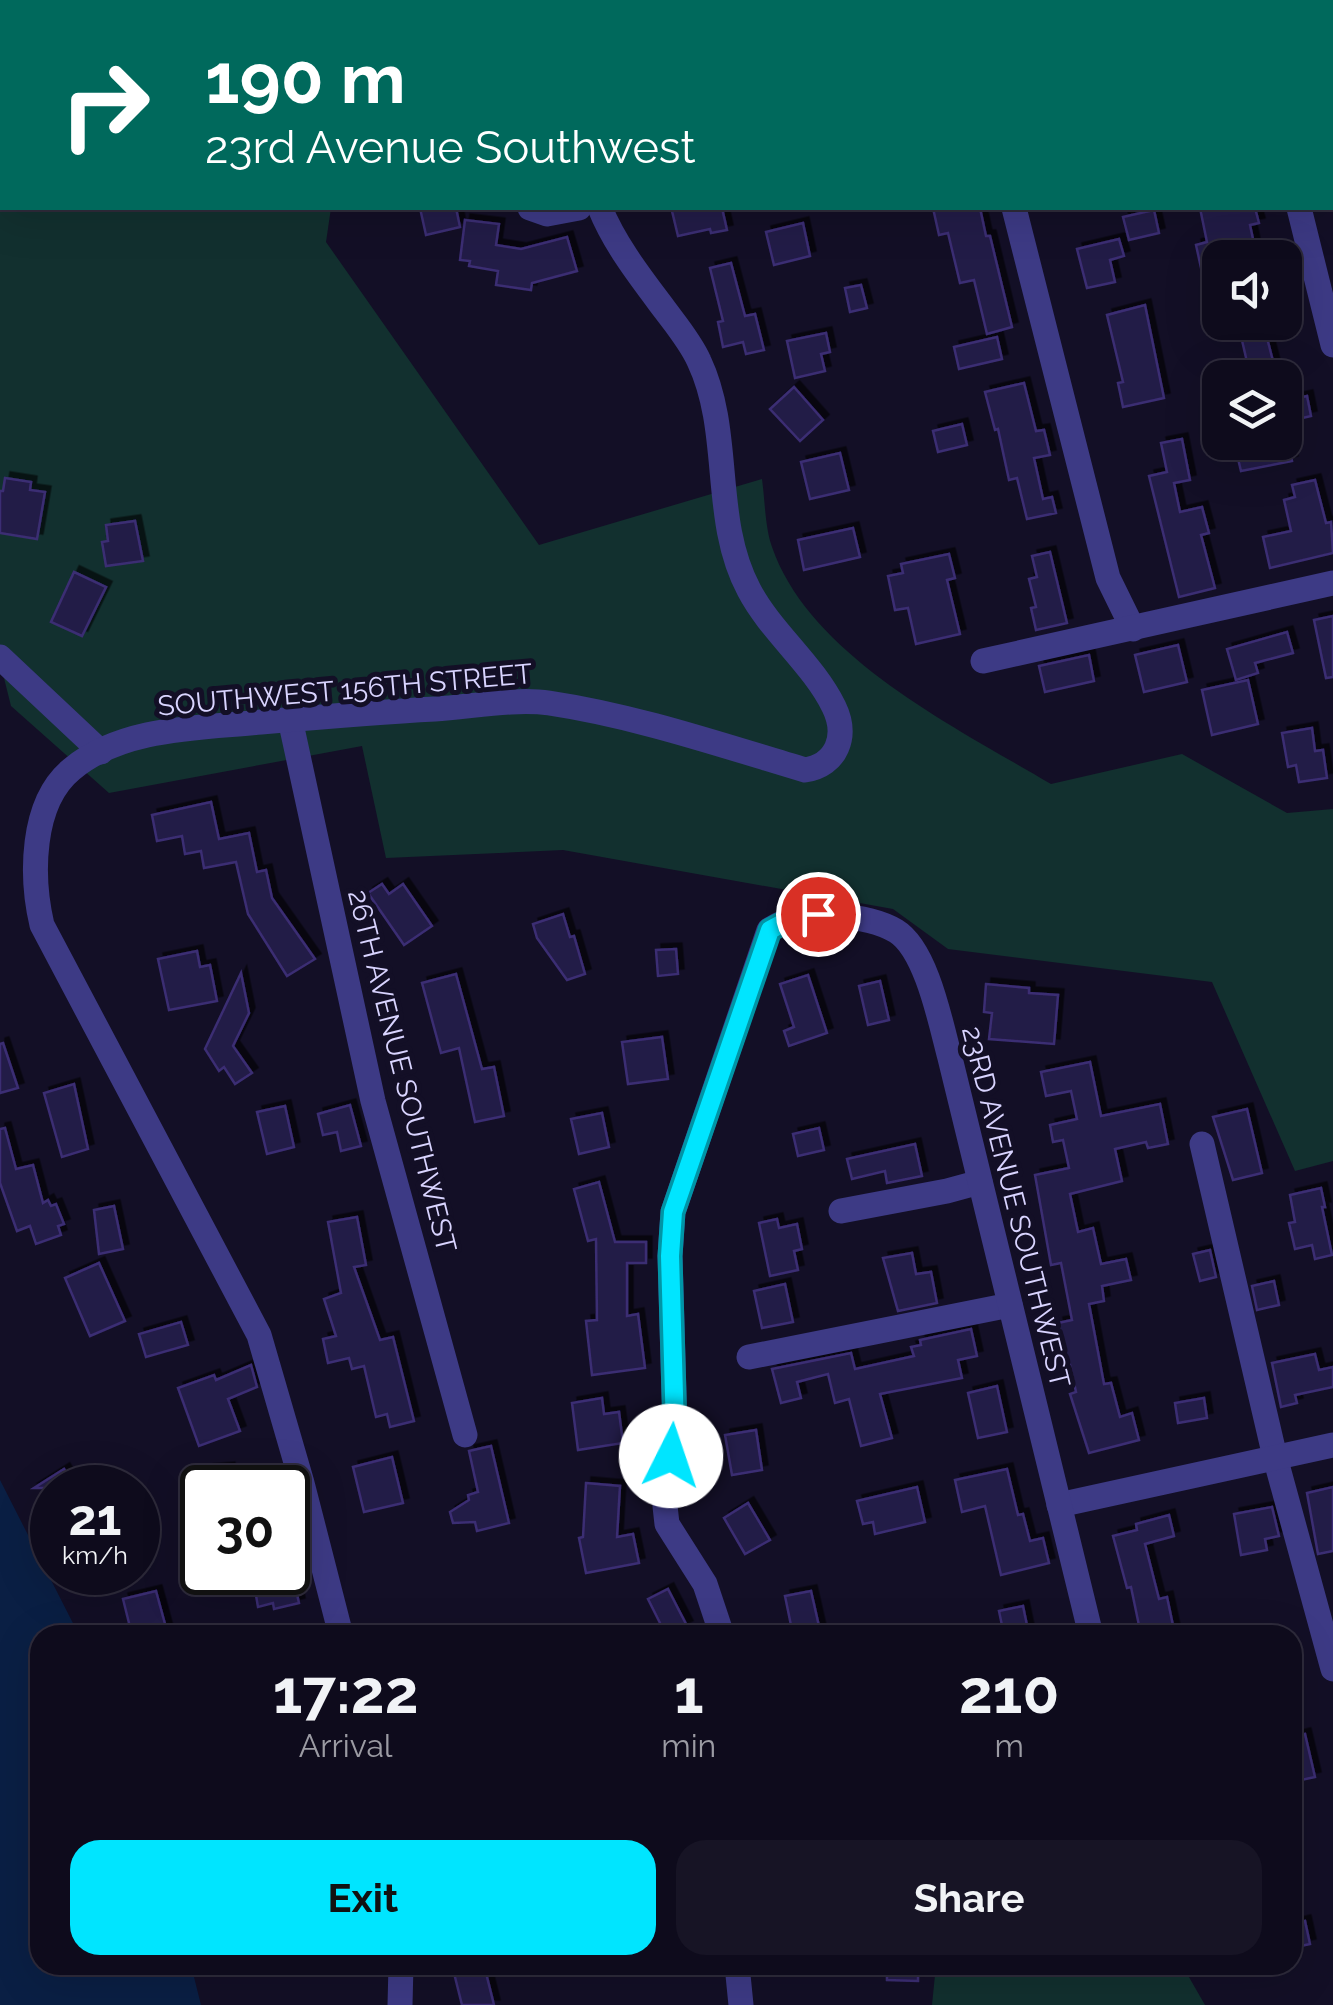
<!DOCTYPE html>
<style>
:root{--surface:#0e0b1c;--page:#171425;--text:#f1f3f6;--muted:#9b9ba3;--line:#2e2b3b;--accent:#00e5ff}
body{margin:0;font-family:Raleway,sans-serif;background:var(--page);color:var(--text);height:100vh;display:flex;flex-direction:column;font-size:38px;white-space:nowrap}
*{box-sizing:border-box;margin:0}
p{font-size:32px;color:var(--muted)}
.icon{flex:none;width:55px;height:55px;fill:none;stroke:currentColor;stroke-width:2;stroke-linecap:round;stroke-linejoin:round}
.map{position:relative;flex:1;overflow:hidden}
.details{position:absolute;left:30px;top:1625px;width:1272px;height:350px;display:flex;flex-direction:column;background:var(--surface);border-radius:30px;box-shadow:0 10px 40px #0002,0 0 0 2px var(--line)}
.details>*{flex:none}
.banner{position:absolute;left:0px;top:0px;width:1335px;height:210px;box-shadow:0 10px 40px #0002,0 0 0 2px var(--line);background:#00695c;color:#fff;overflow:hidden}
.controls{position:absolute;left:1202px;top:240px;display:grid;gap:20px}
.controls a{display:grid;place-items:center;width:100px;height:100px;border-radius:20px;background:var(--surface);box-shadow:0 10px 40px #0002,0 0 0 2px var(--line);font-size:50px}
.speed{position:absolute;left:30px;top:1465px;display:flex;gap:20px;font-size:50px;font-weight:700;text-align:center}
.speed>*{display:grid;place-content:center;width:130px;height:130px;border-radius:50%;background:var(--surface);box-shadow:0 10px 40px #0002,0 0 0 2px var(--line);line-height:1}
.speed small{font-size:25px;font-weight:400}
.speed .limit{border:5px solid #111;border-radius:15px;background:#fff;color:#111}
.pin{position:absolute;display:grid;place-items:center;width:85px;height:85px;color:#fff;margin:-42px;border:5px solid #fff;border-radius:50%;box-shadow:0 2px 10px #0007}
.me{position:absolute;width:110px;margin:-55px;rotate:4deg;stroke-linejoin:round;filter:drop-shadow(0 0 8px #0008)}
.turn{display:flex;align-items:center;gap:35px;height:210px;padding:0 40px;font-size:45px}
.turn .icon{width:130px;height:130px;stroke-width:2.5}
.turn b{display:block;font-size:70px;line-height:85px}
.eta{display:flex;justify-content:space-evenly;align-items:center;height:170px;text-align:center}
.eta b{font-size:60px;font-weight:700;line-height:70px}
.button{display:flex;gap:20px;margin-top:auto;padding:20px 40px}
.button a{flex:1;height:115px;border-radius:30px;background:var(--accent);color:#111;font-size:40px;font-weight:700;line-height:115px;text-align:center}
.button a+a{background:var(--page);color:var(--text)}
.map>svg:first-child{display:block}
.green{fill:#12302f}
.water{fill:#0a1f44}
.building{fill:#241b47;stroke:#3b2d73;stroke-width:2.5;filter:url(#shadow)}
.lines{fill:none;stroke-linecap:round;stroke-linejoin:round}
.minor{stroke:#3d3a85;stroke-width:25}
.route-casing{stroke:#0095a6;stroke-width:25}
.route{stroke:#00e5ff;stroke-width:18}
.labels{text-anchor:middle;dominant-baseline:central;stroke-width:10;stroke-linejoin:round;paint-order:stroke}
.street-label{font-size:28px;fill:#d9d4ff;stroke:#130f26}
</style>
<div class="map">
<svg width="1333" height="2005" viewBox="0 0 1333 2005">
<defs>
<filter id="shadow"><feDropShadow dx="5.5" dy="-5.5" stdDeviation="0" flood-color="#0009"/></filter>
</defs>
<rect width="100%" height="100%" fill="#130f26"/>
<!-- green -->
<g class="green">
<path d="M0,0H106L2,2V208H331L326,242L539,545L762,479C765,501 765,527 772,547C810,657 957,728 1051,784L1182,754L1287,813L1333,809V1161L1295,1171L1212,982L948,949L893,909L563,850L386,858L362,746L109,793L11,706L0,662Z"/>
<path d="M936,1965H1182L1205,2005H932Z"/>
</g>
<!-- water -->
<path class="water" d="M0,1480L79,1635H40V1965H191L201,2005H0Z"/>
<!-- building -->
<g class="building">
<path d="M420,208H456L460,227L426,235Z"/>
<path d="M692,208H722L727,230L711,233L710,229L678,236L672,211Z"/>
<path d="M933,208H980L986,236H990L1012,327L987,334L974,280L960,283L948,233L939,235Z"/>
<path d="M1200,208H1255L1259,223L1250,225L1257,258H1220V273L1203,277L1196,245L1207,242Z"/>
<path d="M1154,210L1159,233L1129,240L1123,217Z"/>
<path d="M465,220L499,224L496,245L521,249L567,237L577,271L532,283L531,290L496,285L498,271L469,266L470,261L460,260Z"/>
<path d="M803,223L810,256L774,265L766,232Z"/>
<path d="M1119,239L1124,256L1110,260L1115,282L1087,288L1077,249Z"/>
<path d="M731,263L745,316L755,314L764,350L746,354L743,342L723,347L718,322L723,321L710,268Z"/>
<path d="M861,285L867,308L850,312L845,288Z"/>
<path d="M1145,305L1164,398L1123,407L1118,383L1123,382L1107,315Z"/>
<path d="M1265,330L1275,369L1250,375L1241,336Z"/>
<path d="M826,333L830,352L821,354L825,371L795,378L787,341Z"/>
<path d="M997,337L1002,359L959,369L954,347Z"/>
<path d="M1024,383L1036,431L1044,430L1050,455L1034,458L1043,499L1052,497L1056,513L1027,519L1017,478L1009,480L998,429L995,430L985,392Z"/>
<path d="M794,387L823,420L800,441L770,409Z"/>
<path d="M1307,396L1311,416L1285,422V401Z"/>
<path d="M962,424L967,445L938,452L933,431Z"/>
<path d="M1182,439L1190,480L1174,483L1180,512L1202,507L1209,533L1201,535L1215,588L1179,597L1149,476L1167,472L1161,443Z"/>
<path d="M1234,442H1288L1292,461L1241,471Z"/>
<path d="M840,453L849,490L810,499L801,462Z"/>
<path d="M5,478L31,482L30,490L45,492L37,539L0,533V491H3Z"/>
<path d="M1315,480L1326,523L1331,522L1333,553L1270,568L1263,537L1291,531L1284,500L1295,497L1292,485Z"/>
<path d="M135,521L143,561L106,566L102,542L108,541L106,525Z"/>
<path d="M853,528L860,557L804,570L798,540Z"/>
<path d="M1050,552L1067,623L1036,630L1031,608L1036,607L1029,579L1037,577L1032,556Z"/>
<path d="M949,554L955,578L947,580L960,634L916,644L908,608L895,610L888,576L903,573L901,564Z"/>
<path d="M74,572L106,587L82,636L51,622Z"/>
<path d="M1333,616V677L1326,678L1314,620Z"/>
<path d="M1287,632L1293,653L1255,663L1258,673L1236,680L1227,649Z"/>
<path d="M1178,645L1187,682L1144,692L1135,655Z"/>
<path d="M1089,655L1094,681L1045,692L1039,666Z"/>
<path d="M1248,680L1258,724L1212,735L1202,690Z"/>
<path d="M1312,728L1315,751L1323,750L1327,778L1299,782L1296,765L1288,767L1282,733Z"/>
<path d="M211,802L219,839L249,833L257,872L266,870L272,898L315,959L287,976L248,914L236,862L204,868L201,851L185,854L182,836L157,841L152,815Z"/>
<path d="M382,884L389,894L403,884L432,926L404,945L368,893Z"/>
<path d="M563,914L570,937L574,936L585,974L567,980L537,938L533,924Z"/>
<path d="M676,949L678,974L658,976L656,950Z"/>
<path d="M197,951L200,967L210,965L217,1001L169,1010L158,959Z"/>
<path d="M241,973L249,1013L233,1046L252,1073L235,1084L224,1067L219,1071L205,1049Z"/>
<path d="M456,974L482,1069L494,1067L504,1116L475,1122L459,1048L441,1053L422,983Z"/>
<path d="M808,975L827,1033L789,1046L784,1031L794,1027L780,984Z"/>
<path d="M880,981L889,1020L868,1025L859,986Z"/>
<path d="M986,984L1029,988V993L1058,995L1054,1044L989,1039L992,1013L984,1012Z"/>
<path d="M662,1037L668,1079L628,1084L622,1042Z"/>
<path d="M3,1043L18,1088L0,1093V1044Z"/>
<path d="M1090,1062L1101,1116L1160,1104L1168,1144L1148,1148L1146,1142L1115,1149L1122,1181L1070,1194L1078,1232L1093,1228L1101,1264L1126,1259L1131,1280L1102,1286L1104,1301L1089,1304L1104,1384L1111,1383L1120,1417L1132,1413L1139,1440L1089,1453L1070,1394L1076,1392L1070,1365L1066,1366L1058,1323L1072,1320L1061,1263L1051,1265L1035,1175L1069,1168L1063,1140L1053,1142L1050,1125L1077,1119L1071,1091L1046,1096L1041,1072Z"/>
<path d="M74,1084L88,1149L62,1157L44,1093Z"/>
<path d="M350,1105L361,1146L341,1151L337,1132L323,1135L318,1114Z"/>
<path d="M285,1106L294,1147L267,1154L257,1112Z"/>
<path d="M1247,1109L1262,1173L1233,1180L1213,1117Z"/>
<path d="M602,1113L609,1147L579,1154L571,1119Z"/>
<path d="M5,1128L16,1169L33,1165L43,1203L48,1200L51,1206L56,1204L64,1224L58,1226L61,1235L36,1244L30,1226L17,1231L0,1183V1129Z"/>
<path d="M819,1128L824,1150L798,1156L793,1134Z"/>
<path d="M915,1144L922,1176L887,1183L885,1171L852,1179L847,1159Z"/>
<path d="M599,1182L615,1242H646V1263H627V1316L638,1314L645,1368L592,1375L586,1321L597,1320L596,1239L588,1241L574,1189Z"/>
<path d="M1321,1188L1325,1207H1322L1332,1255L1315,1259L1312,1245L1295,1249L1289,1223L1295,1222L1290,1195Z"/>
<path d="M114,1206L123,1249L99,1254L94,1210Z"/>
<path d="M357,1217L366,1265L354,1267L380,1340L393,1337L414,1421L390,1427L387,1414L376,1417L364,1366L352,1369L349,1358L328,1363L323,1339L336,1336L324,1299L341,1293L328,1222Z"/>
<path d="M777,1219L779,1228L797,1224L802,1249L794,1251L798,1270L770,1276L759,1223Z"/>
<path d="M1210,1250L1216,1277L1200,1281L1193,1254Z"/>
<path d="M912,1253L916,1274L931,1272L937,1303L898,1311L883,1258Z"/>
<path d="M99,1263L125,1321L90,1336L65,1278Z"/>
<path d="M1274,1281L1279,1305L1257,1310L1252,1286Z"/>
<path d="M785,1284L793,1322L762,1328L754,1291Z"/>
<path d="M181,1322L188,1345L146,1357L139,1334Z"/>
<path d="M971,1329L977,1356L958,1360L962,1378L880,1394L892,1438L861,1446L849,1399L835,1403L828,1374L797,1382L801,1398L781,1403L772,1369L851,1353L855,1369L914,1356L911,1347L921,1345L920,1340Z"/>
<path d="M1315,1354L1319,1370L1333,1367V1387L1295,1395L1297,1403L1281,1407L1272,1363Z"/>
<path d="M251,1365L257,1387L228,1399L240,1431L199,1446L178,1388L214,1375L216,1380Z"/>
<path d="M997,1386L1007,1432L978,1438L968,1393Z"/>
<path d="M602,1398L604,1414L619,1412L623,1443L578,1450L572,1403Z"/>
<path d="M1204,1398L1207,1418L1178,1423L1175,1403Z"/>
<path d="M756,1430L762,1470L732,1475L725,1435Z"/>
<path d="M491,1446L509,1523L477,1531L475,1522L453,1523L450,1512L469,1500L468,1495L478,1492L469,1451Z"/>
<path d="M392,1457L403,1503L364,1512L353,1467Z"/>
<path d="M229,1468L231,1488H209L208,1470Z"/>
<path d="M64,1469L75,1488H34Z"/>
<path d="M1007,1469L1018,1515L1023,1514L1030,1541L1043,1538L1049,1563L1001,1575L985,1506L962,1512L955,1480Z"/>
<path d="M586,1483L620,1486L617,1537L633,1534L639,1563L586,1573L579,1538L583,1537Z"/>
<path d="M917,1487L925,1522L875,1534L873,1522L863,1524L857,1501Z"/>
<path d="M1333,1487V1551L1318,1554L1307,1493Z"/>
<path d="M748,1503L770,1540L745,1554L724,1518Z"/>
<path d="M1272,1507L1279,1536L1265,1539L1267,1550L1241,1555L1234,1514Z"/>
<path d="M1169,1515L1174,1536L1145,1544L1159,1599L1167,1597L1175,1635H1141L1131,1587L1127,1588L1113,1536L1137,1530L1136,1524Z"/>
<path d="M252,1572H292L299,1603L274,1609L273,1603L258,1607Z"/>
<path d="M668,1589L687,1626L666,1635L648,1599Z"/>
<path d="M156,1591L168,1635H132L123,1599Z"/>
<path d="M811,1591L821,1635H793L785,1596Z"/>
<path d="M1023,1606L1029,1635H1004L999,1611Z"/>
<path d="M1305,1734L1315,1777L1292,1782V1737Z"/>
<path d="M1305,1921L1310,1944L1292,1948V1924Z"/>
<path d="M452,1965H484L494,2005H462Z"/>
<path d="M887,1965H918V1981L887,1980Z"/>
</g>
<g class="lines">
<!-- minor -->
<g class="minor">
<path d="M195,0L196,2"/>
<path d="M960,0V2"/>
<path d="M1247,0V2"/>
<path d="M592,2V0"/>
<path d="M1332,39H1333"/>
<path d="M530,208L547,214L579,208"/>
<path d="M1014,208L1108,578L1133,629"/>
<path d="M1299,208L1333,345"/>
<path d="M0,657L101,752"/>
<path d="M983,661L1333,583"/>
<path d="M290,719L373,1101L465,1435"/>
<path d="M1202,1144L1275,1457L1333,1669"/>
<path d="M841,1211L947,1191L980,1182"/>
<path d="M749,1357L1010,1305"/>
<path d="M1059,1505L1333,1445"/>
<path d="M341,1635L302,1483L259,1335L42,925C31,878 30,803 72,769C122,727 200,728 261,722C319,717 377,712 435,709C470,707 515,698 549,703C636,716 721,745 805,770C837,765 848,736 834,707C813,664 771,632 749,590C711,519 733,433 699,361C691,343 677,326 665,310C641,278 615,245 600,208"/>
<path d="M722,1635L705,1584L667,1524L665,1506L675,1429L670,1256L673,1212L769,930C791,916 810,914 836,916C855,917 879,921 896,931C927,950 941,1025 950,1058L1091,1635"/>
<path d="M737,1965L741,2005"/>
<path d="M400,2005L401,1965"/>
</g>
</g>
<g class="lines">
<!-- route casing -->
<g class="route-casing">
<path id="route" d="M671,1456L675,1429L670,1256L673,1212L770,930L796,916L818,914"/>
</g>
<!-- route -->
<use href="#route" class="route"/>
</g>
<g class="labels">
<!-- street labels -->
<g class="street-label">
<text transform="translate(345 690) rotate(-5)">SOUTHWEST 156TH STREET</text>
<text transform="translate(402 1071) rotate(76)">26TH AVENUE SOUTHWEST</text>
<text transform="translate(1016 1207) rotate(76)">23RD AVENUE SOUTHWEST</text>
</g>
</g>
</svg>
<div class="controls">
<a><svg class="icon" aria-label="sound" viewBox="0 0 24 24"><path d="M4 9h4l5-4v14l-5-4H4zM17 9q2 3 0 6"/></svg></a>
<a><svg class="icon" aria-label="layers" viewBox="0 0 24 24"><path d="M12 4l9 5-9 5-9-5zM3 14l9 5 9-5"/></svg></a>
</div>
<div class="speed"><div>21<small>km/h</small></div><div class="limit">30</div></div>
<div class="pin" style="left:818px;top:914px;background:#d93025"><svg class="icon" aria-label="arrive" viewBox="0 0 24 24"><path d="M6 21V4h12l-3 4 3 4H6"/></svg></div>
<svg class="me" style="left:671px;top:1456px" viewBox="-20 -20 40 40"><circle r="19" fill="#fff"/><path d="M0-13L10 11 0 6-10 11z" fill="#00e5ff"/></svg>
<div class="banner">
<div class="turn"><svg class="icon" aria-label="right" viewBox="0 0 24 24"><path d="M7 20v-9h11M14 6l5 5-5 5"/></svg><div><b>190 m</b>23rd Avenue Southwest</div></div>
</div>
<section class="details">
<div class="eta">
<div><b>17:22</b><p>Arrival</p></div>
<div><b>1</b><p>min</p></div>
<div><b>210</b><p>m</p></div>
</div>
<div class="button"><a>Exit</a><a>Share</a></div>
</section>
</div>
